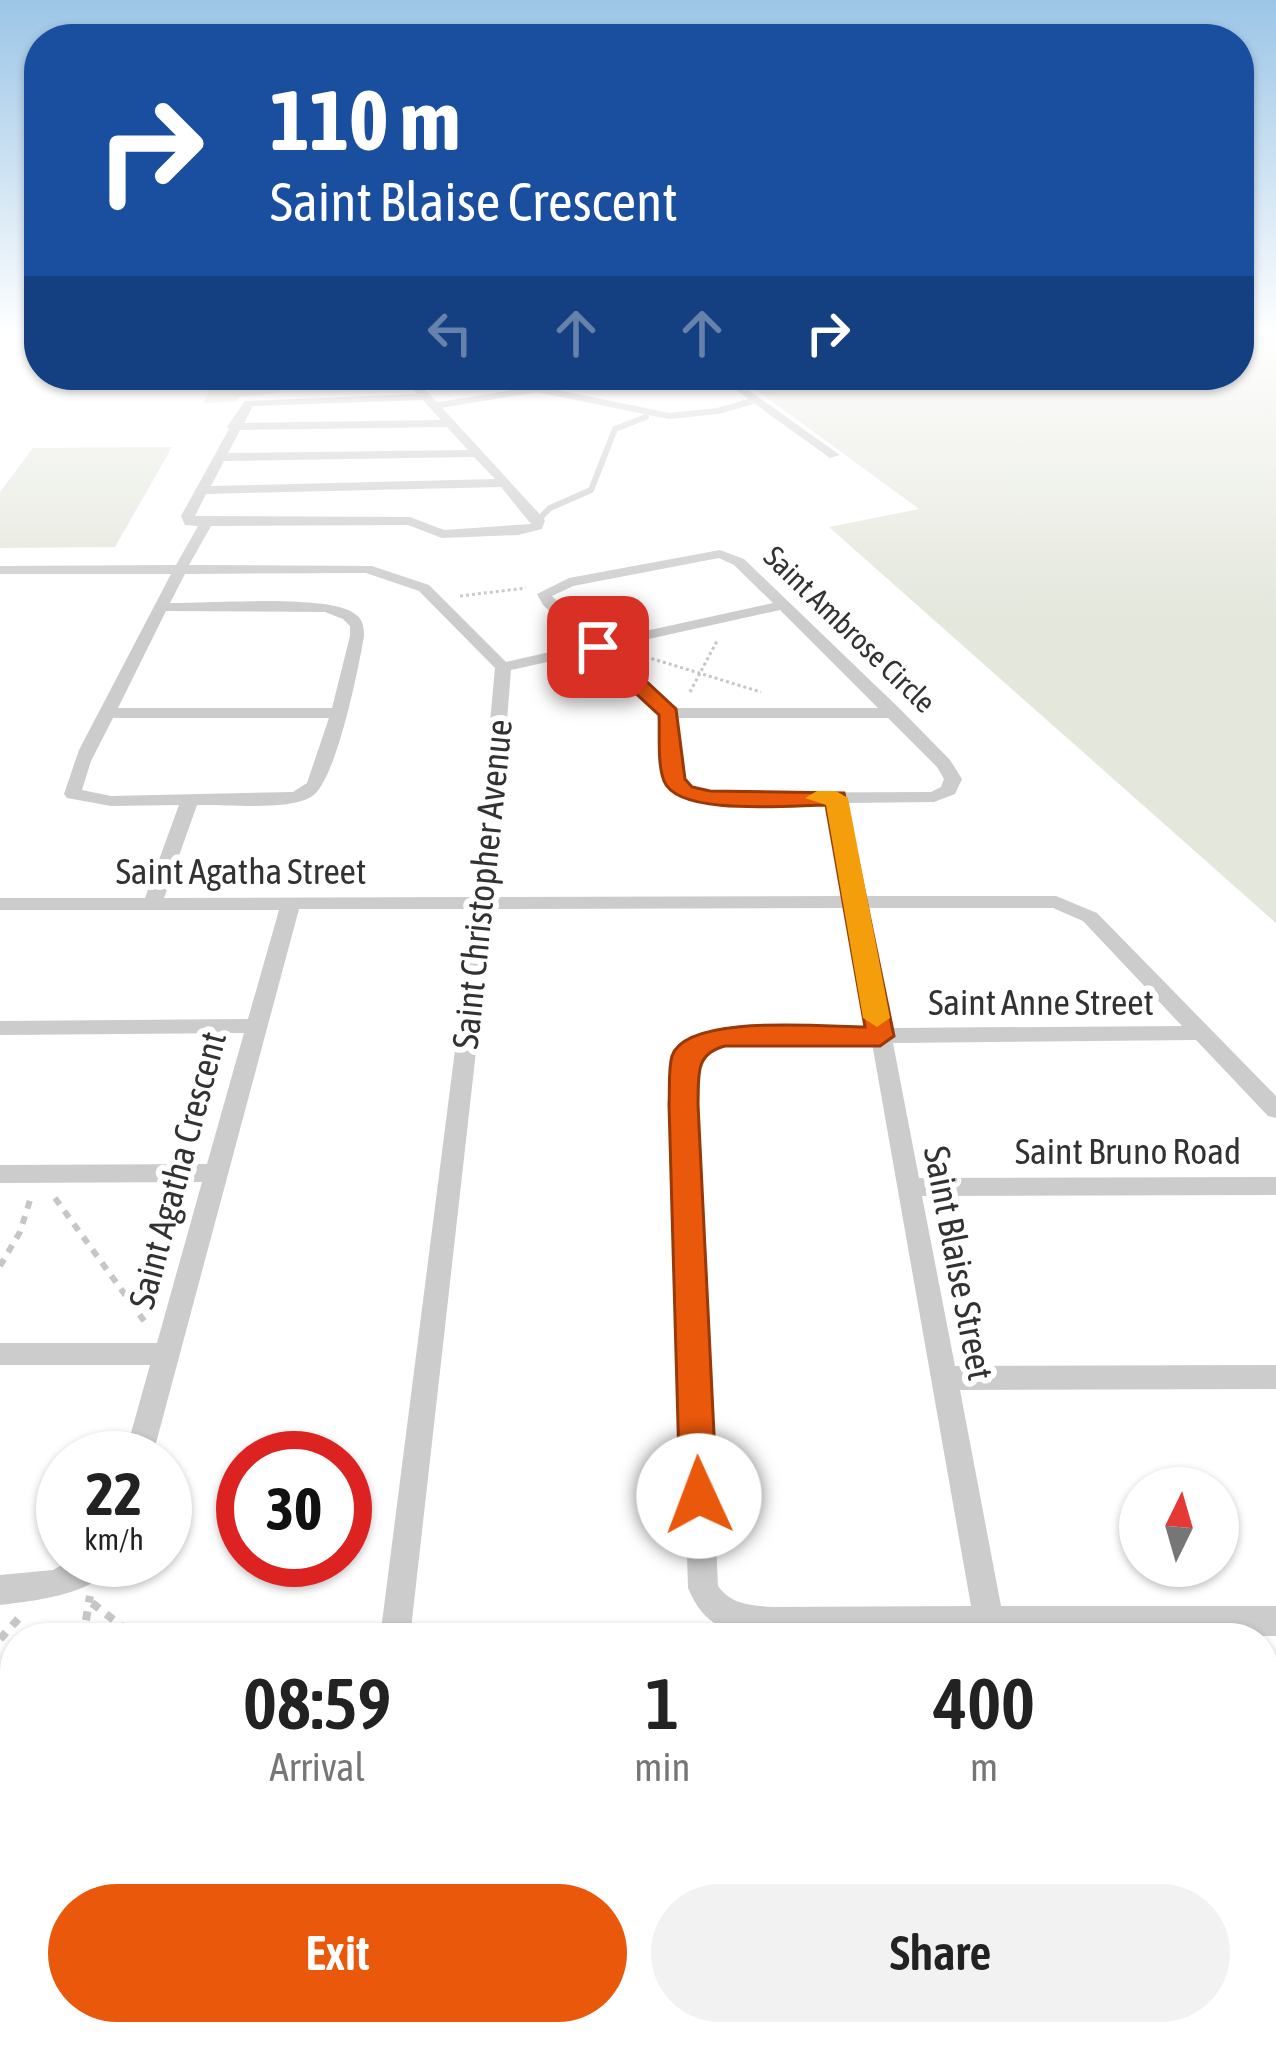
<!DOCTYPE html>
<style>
:root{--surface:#fff;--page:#f2f2f2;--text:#222;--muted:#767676;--accent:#ea580c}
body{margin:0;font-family:"Asap Condensed",sans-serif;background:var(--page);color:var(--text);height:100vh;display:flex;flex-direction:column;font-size:45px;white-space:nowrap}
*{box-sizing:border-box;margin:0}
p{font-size:39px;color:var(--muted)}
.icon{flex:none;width:66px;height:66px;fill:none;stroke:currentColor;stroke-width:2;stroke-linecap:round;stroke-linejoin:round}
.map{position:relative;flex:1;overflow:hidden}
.drawer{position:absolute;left:0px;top:1623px;width:1278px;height:423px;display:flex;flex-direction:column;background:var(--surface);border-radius:48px 48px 0 0;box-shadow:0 3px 9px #0004}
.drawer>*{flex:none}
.top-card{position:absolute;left:24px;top:24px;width:1230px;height:366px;border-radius:48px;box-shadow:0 3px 9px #0004;background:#1a4fa0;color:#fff;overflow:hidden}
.needle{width:78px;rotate:5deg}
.controls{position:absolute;left:1119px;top:1467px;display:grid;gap:24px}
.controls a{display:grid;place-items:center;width:120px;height:120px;border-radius:50%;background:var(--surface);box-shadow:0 3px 9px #0004;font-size:60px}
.speed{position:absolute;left:36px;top:1431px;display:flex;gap:24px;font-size:60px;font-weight:700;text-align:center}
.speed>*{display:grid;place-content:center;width:156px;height:156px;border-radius:50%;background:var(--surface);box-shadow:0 3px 9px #0004;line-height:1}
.speed small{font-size:30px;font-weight:400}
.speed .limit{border:18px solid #d22;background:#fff;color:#111}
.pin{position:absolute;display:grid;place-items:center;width:102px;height:102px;color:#fff;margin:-51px;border-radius:24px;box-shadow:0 6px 18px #0006}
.me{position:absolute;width:132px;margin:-66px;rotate:358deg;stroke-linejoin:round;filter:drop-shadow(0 0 9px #0008)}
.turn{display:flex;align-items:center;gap:42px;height:252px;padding:0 48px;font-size:54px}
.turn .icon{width:156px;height:156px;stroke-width:2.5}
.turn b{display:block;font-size:84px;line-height:102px}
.lanes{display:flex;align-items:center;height:114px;padding:0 48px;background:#0003;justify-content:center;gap:60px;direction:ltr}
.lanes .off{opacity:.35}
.eta{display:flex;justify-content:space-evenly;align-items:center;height:204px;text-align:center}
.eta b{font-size:72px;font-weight:600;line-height:84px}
.cta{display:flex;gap:24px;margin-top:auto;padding:24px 48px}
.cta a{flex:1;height:138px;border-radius:72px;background:var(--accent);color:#fff;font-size:48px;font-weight:600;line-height:138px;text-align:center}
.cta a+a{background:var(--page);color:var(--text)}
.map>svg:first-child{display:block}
.green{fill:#e4e7dc}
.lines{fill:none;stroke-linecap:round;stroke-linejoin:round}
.path-far2{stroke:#c6c6c6;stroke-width:3;stroke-dasharray:3 3;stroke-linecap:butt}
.path-far1{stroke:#c6c6c6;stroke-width:6;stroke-dasharray:8 8;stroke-linecap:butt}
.path{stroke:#c6c6c6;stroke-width:8;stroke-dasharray:9 9;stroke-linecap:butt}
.lane{stroke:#ccc;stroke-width:6}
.street{fill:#ccc;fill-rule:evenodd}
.route{fill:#ea580c;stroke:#983908;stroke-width:3}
.slow{fill:#f59e0b}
.labels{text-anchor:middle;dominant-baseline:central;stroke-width:12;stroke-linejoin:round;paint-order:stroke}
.far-street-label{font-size:30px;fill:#323232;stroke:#fff}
.street-label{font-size:36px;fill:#323232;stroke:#fff}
</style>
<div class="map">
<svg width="1276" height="2045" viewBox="0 0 1276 2045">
<rect width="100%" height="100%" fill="#fff"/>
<!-- green -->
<g class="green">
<path d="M1239,331H1276V923L829,527L919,509L736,375H1239Z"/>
<path d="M218,375L286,377L278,393L240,397L236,402L203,403Z"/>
<path d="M172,447L115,547L0,548V492L33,448Z"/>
</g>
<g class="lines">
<!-- path-far2 -->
<g class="path-far2">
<path d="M460,596L526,588"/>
<path d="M640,655L761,692"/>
<path d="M690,692L718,639"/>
</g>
<!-- path-far1 -->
<g class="path-far1">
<path d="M55,1198L147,1325"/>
<path d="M0,1266L20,1232L31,1197"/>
</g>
<!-- path -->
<g class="path">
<path d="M92,1603L137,1638"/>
<path d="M83,1638L90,1596"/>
<path d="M0,1639L20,1617"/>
<path d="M0,1790L15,1783"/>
<path d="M2,1940L15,1894"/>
</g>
<!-- lane -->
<g class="lane">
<path d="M434,406L537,389L669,416L718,411L756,400"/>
<path d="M538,520L550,508L591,490L615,429L646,417"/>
</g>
<!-- street -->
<g class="street">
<path d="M401,375H412L545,520L542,529L518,535L442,538L408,525L211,526L189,565L372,566L429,585L506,662L585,644L543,605L537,594L569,578L720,550L744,559L901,710L950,760L962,779L955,794L934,802L847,803L865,896H1056L1097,913L1276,1096V1118L1268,1116L1196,1040L893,1043L919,1178L1276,1177V1195L922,1196L955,1366L1276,1365V1389L960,1390L1001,1606H1276V1636L772,1637C730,1634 705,1629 688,1588L672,1067L683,1044L725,1030L869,1028L848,908L492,909L410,1638H380L473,909H299L152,1458H124L150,1365H0V1343H157L202,1182L0,1183V1165L207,1164L244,1033L0,1035V1021L248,1019L279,910H0V898H145L179,805L111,806L67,798L64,794L79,750L171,574H0V566L176,565L198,526L185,525L181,516L229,429L227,427L245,401L417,394ZM423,400L441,420L244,423L253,406ZM447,427L468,450L228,453L240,430ZM474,457L495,479L211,486L224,461ZM501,487L531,524L444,530L410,517L195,516L206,494ZM719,558L734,565L773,603L600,641L552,596L573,586ZM366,573L419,591L495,668L474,897L164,898L197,805C226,804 287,811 311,797C336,783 359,666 364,636C364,624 362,618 352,612C324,595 208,603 170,603L185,574ZM780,610L878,708H673L608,648ZM166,611L325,612L343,619L350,626V636L332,708H118ZM593,652L661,714L672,790L710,803H829L846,896L493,897L511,670ZM113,718H329L307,783L293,792L111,796L82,790L91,761ZM678,718H888L937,767L944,779L941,787L931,792L712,793L686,783ZM867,908H1053L1083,921L1182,1026L890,1028ZM872,1043L971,1606L772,1607C749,1605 732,1605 718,1586L694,1067L700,1054L726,1044Z"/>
<path d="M715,375H727L840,455L830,458Z"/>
<path d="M71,1560H116C101,1594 33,1601 0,1605V1575L53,1570Z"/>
<path d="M0,1954L15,1955V1991L0,1990Z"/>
<rect x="1263" y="1993" width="13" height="36"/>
<path d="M326,2031H362L360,2045H324Z"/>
<path d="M690,2031H726L727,2045H691Z"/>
</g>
</g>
<!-- sky -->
<linearGradient id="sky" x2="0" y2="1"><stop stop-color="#9bc5e6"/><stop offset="0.54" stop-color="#fff"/><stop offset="1" stop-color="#fff" stop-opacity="0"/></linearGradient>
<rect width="1276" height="618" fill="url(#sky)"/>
<!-- route -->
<path class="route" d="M591,643H605L676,709L685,779L692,787L710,791L844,793L894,1036L880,1046H725C694,1054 699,1076 698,1104L717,1496L712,1509L699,1514L686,1509L680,1496L669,1104C670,1090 668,1070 672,1056C686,1013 826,1027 865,1027L826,805C792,805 678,817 664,781C657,763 660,734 659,715L591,652Z"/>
<!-- slow -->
<path class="slow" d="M817,791H836L848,798L890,1018L877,1027L863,1018L826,805L805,798Z"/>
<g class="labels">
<!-- far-street labels -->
<g class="far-street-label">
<text transform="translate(850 629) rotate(44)">Saint Ambrose Circle</text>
</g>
<!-- street labels -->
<g class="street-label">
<text x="241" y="871">Saint Agatha Street</text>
<text transform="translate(482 884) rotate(-84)">Saint Christopher Avenue</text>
<text x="1041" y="1002">Saint Anne Street</text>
<text x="1128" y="1151">Saint Bruno Road</text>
<text transform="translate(177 1170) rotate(-75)">Saint Agatha Crescent</text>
<text transform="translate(959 1263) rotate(79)">Saint Blaise Street</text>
</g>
</g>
</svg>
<div class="controls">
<a><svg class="needle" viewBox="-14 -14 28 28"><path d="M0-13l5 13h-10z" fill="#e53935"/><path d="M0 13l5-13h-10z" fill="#767676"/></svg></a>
</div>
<div class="speed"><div>22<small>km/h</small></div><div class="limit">30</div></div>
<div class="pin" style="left:598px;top:647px;background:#d93025"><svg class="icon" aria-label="arrive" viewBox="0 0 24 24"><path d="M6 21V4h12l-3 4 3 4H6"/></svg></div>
<svg class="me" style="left:699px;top:1496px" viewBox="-20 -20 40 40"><circle r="19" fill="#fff"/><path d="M0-13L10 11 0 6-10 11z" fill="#ea580c"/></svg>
<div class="top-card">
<div class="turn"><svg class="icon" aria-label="right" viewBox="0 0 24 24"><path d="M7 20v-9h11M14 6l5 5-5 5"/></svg><div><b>110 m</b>Saint Blaise Crescent</div></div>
<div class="lanes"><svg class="icon off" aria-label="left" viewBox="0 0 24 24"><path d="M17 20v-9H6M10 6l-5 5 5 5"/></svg><svg class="icon off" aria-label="ahead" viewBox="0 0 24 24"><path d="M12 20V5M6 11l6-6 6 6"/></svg><svg class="icon off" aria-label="ahead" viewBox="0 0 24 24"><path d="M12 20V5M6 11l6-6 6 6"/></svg><svg class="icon" aria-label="right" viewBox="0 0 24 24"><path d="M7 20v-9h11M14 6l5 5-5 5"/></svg></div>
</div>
<section class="drawer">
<div class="eta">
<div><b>08:59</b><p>Arrival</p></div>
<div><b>1</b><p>min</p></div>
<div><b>400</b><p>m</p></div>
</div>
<div class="cta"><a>Exit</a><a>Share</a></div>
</section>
</div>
